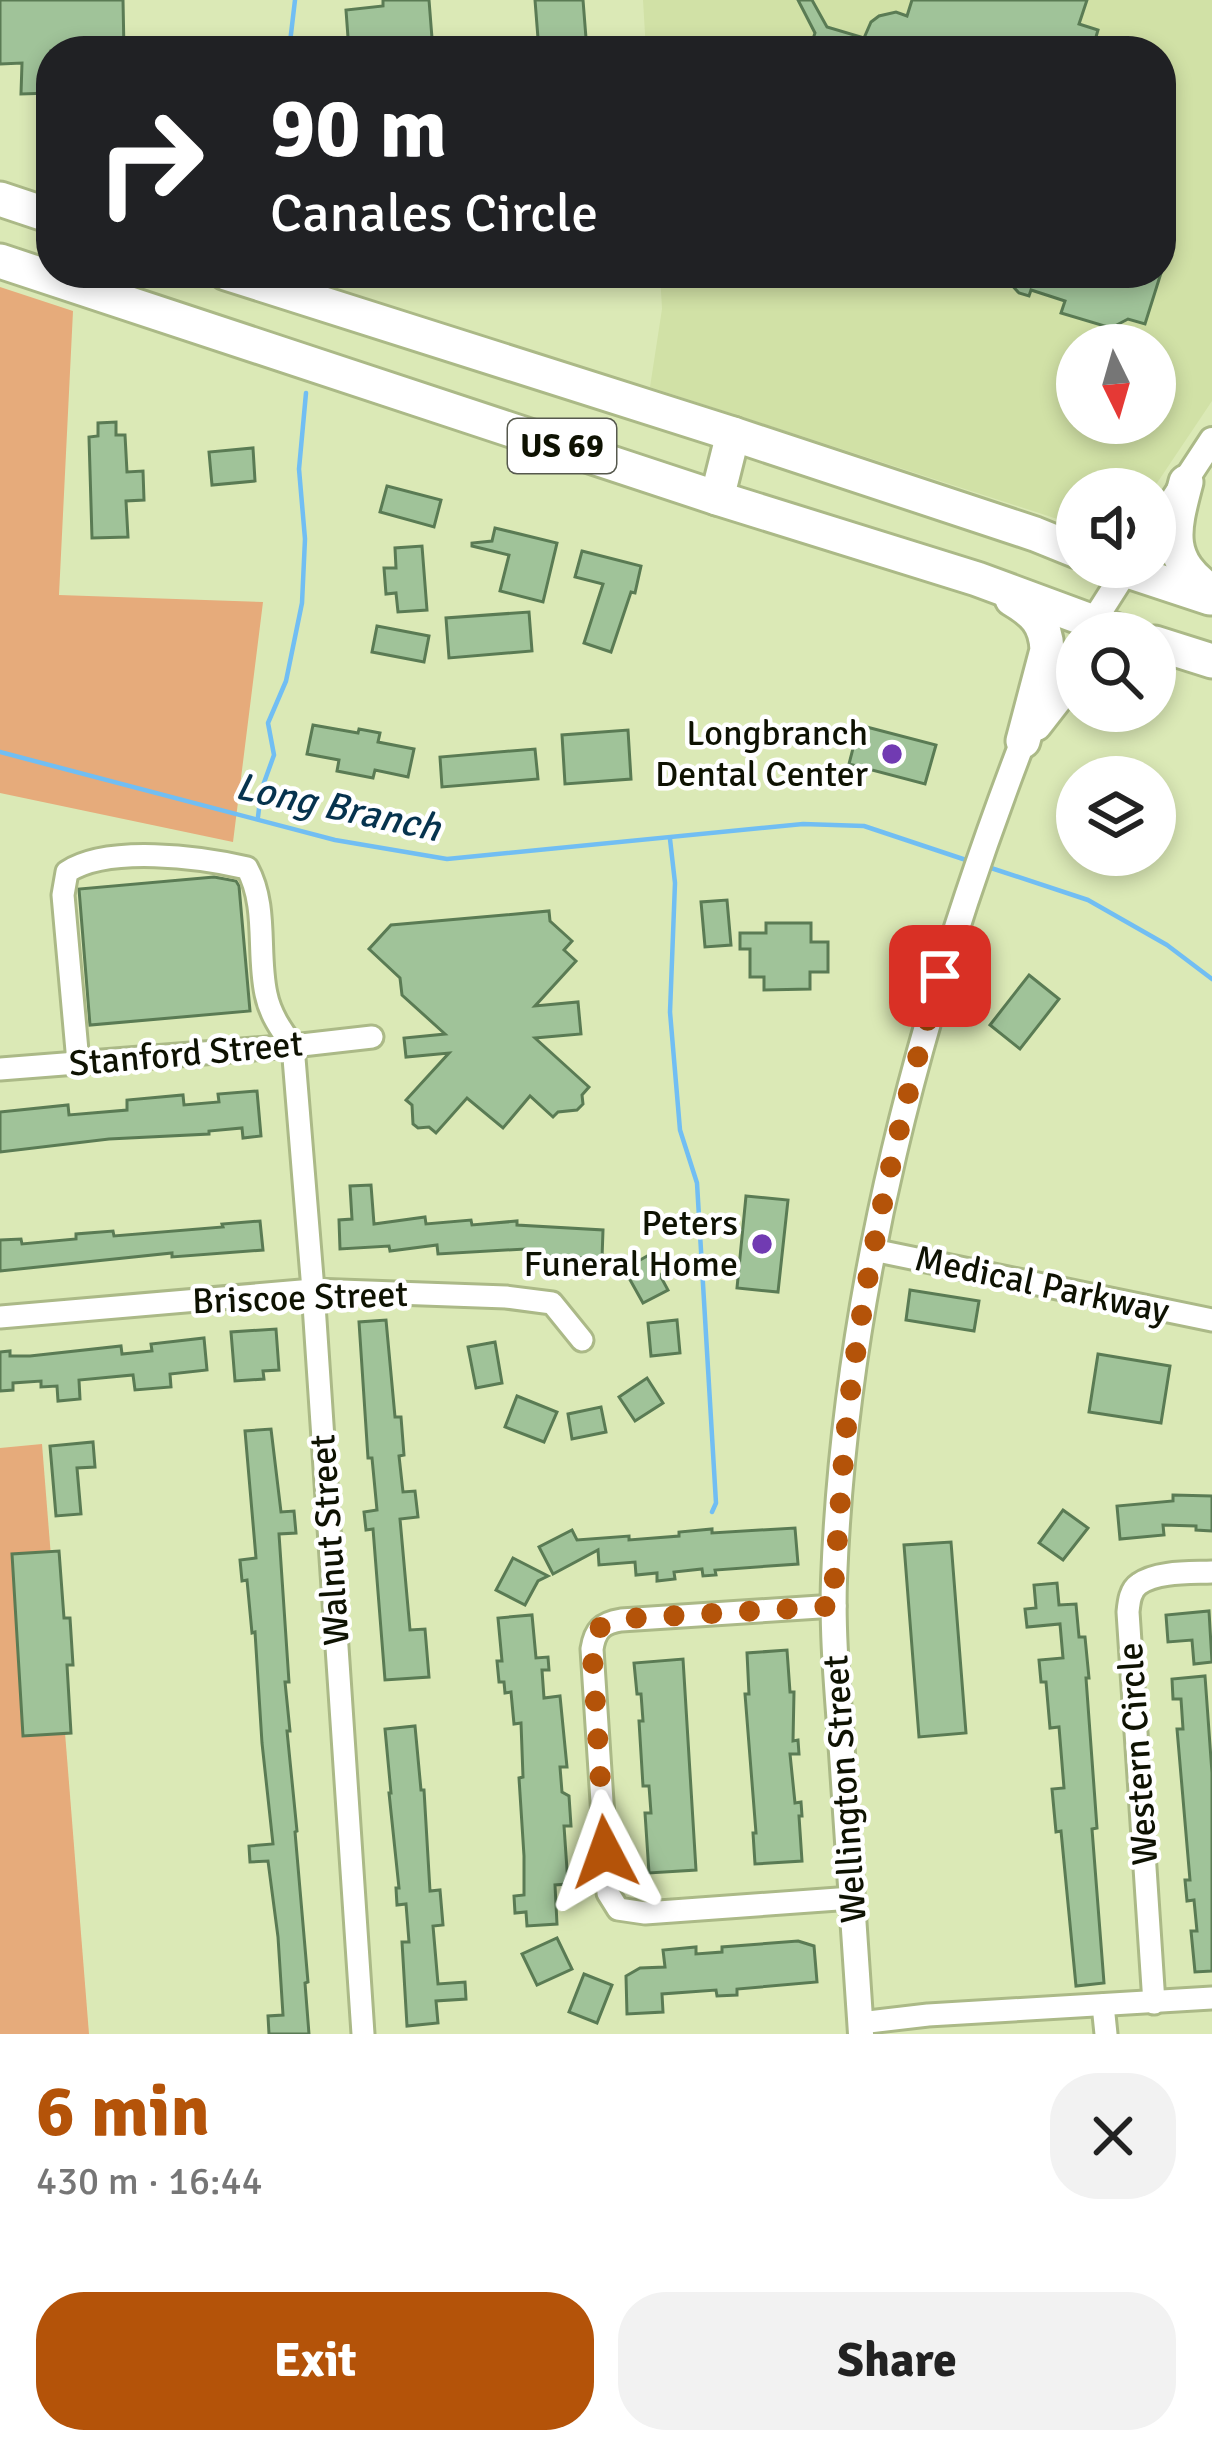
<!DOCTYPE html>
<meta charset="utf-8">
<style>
:root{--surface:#fff;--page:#f2f2f2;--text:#222;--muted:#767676;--accent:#b45309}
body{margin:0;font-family:Signika,sans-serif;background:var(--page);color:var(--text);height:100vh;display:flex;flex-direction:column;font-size:45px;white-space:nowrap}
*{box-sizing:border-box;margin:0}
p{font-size:39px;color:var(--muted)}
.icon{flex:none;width:66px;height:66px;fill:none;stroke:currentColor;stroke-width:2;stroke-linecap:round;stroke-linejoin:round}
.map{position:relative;height:2034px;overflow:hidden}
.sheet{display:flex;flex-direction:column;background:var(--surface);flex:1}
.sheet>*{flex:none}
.hud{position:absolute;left:36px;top:36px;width:1140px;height:252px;border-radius:48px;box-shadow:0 6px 18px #0003;background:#202124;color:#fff;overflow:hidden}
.needle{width:78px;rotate:175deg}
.controls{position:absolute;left:1056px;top:324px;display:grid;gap:24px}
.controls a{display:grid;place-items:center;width:120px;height:120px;border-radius:50%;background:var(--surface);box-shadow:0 6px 18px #0003;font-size:60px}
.pin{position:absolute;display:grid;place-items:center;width:102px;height:102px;color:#fff;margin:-51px;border-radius:24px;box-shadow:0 6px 18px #0006}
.me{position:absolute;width:132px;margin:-66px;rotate:356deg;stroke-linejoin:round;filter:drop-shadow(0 0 9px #0008)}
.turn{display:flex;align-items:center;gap:42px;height:252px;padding:0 36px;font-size:54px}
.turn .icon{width:156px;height:156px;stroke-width:2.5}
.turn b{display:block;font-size:84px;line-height:102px}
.round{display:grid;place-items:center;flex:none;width:126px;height:126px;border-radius:48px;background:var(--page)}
.summary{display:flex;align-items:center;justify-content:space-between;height:204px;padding:0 36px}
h1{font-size:72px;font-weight:700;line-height:90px;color:var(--accent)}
.button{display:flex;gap:24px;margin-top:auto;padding:24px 36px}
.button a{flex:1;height:138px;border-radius:48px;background:var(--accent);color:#fff;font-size:48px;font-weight:700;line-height:138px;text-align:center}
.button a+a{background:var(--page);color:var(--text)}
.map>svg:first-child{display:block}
.built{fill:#d1e1a6;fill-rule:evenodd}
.green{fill:#e6ab7b}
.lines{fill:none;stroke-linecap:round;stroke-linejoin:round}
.stream{stroke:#71bef3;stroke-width:4.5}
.building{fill:#a0c399;stroke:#5a7b54;stroke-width:3}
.minor-casing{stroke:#abb987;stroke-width:27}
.tertiary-casing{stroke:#abb987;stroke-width:30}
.trunk-casing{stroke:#abb987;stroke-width:39}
.minor{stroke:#fff;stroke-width:21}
.tertiary{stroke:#fff;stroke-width:24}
.trunk{stroke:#fff;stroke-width:33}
.route{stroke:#b45309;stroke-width:21;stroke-dasharray:0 37.8}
.poi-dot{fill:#713bb2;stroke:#fff;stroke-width:4.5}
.labels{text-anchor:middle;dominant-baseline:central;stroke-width:9;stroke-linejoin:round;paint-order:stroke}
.shield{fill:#fff;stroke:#56594e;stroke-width:3}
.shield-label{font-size:33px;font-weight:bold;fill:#0e1202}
.poi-label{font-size:36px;fill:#0e1202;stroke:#fff;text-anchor:end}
.street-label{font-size:36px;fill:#0e1202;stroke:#fff}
.water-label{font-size:39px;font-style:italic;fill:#06334e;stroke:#fff}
</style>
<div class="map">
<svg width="1212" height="2034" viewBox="0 0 1212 2034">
<rect width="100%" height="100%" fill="#dbe9b6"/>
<!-- built -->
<path class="built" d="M643,0H1212V401L1153,489H1077L1076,525L650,387L662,309L660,273H1161V51H646ZM1077,345H1155V423H1077Z"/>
<!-- green -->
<g class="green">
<path d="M0,287L73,311L59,595L263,602L233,842L0,793Z"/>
<path d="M42,1444L89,2034H0V1448Z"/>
</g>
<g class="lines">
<!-- stream -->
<g class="stream">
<path d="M289,51L295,0"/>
<path d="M312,278V273"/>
<path d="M0,752L335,840L447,859L803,824L864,826L972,862"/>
<path d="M258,817L261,791L274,755L268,723L286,681L302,603L305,539L299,469L306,393"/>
<path d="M670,839L675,883L670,1012L680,1130L697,1183L716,1503L712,1512"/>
<path d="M988,867L1088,900L1167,945L1212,979"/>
</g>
</g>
<!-- building -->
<g class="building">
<path d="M0,0H123L124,51H51V93L21,94L22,63L0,64Z"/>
<path d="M383,0H429L433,51H349L346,10L383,6Z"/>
<path d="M535,0H583L587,51H539Z"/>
<path d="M798,0H812L827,27L864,38L871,22L879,16L896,12L907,16L912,0H1087L1079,24L1098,30L1092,51H809L815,33Z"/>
<path d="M1001,273H1161L1145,324L1128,319L1111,328L1061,313L1065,301L1031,290L1029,296L1019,293Z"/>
<path d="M116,422V435H125L127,472L143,471L144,500L126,501L128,537L92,538L89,437L98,436V423Z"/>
<path d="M253,448L255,481L212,485L209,452Z"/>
<path d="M387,486L441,500L434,527L380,512Z"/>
<path d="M495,528L557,543L543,602L500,591L509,555L472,546V543L492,541Z"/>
<path d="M422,546L427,610L398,612L396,593L386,594L384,568H396L395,548Z"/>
<path d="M582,551L641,566L635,593L631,592L611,652L584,643L603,584L575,577Z"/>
<path d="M529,612L532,651L449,658L446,618Z"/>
<path d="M377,626L429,636L424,662L372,652Z"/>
<path d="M313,725L358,733L359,729L380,733L378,742L414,749L408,777L375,770L373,778L337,771L339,760L307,754Z"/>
<path d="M859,725L936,745L925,784L849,764Z"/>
<path d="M628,730L631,779L565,784L562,735Z"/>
<path d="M535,749L538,779L442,787L440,757Z"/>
<path d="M214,877L236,881L239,886L250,1011L90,1025L79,889Z"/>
<path d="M727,900L731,945L705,947L701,902Z"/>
<path d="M549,911L550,921L572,941L564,950L576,961L535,1006L578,1002L581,1034L535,1038L589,1087L582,1095L583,1104L577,1110L558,1112L553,1117L530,1096L503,1128L467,1098L436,1133L429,1127L418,1128L413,1124L412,1105L406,1100L449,1053L406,1057L404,1038L445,1034L402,995L400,978L369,949L391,925Z"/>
<path d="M766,923H811V942H828V972H810V989L764,990V977H750V949H740V933H766Z"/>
<path d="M1029,975L1059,999L1020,1049L990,1025Z"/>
<path d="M257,1091L261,1136L243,1138L242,1128L209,1131V1134L109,1139L0,1152V1112L68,1105L69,1115L127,1110V1100L183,1095L184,1105L219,1102L218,1094Z"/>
<path d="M371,1185L374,1224L425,1217L426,1224L471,1220L472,1225L517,1221V1225L603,1230L602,1259L525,1255V1249L438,1254L437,1245L390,1251L389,1246L340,1249L339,1220L352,1219L350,1186Z"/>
<path d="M746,1196L788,1200L778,1292L737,1288Z"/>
<path d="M260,1221L263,1250L172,1257V1253L0,1271V1240L21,1239L22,1244L76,1239V1234L113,1231L114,1236L223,1227L222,1224Z"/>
<path d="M649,1255L668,1290L643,1303L624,1269Z"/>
<path d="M910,1290L979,1301L974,1331L906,1320Z"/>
<path d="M386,1320L395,1417H401L404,1455L399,1456L403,1492L415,1491L418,1517L400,1519L410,1630L425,1629L429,1677L385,1680L373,1529L366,1530L364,1512L377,1510L372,1458H368L359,1322Z"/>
<path d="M677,1320L680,1353L651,1356L648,1323Z"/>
<path d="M276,1329L279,1370L263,1371L264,1379L235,1381L231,1332Z"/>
<path d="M204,1338L207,1370L170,1374L171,1387L135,1390L133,1375L79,1380L80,1399L58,1401L57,1386L41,1387V1381L13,1383V1390L0,1391V1352L10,1351V1356H30L121,1346L122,1354L152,1351L151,1344Z"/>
<path d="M495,1342L502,1383L476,1388L468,1347Z"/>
<path d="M1098,1354L1170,1366L1161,1423L1089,1412Z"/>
<path d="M647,1378L663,1403L635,1421L619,1397Z"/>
<path d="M517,1396L557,1412L544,1442L505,1427Z"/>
<path d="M601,1407L606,1432L572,1439L568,1414Z"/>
<path d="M271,1429L281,1512L294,1511L296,1533L279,1534L289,1682H285L290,1731H287L297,1831L295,1832L308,1982L305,1983L309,2034H269L268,2016L283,2015L278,1937L268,1861L250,1862L249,1846L273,1844L262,1743L255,1632L252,1633L247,1580L242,1581L240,1560L256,1558L245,1431Z"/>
<path d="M93,1442L95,1467L77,1468L81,1514L56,1516L50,1446Z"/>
<path d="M1173,1495L1212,1496V1531L1196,1530V1526L1163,1525L1164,1535L1120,1539L1117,1506L1173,1501Z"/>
<path d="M1063,1510L1088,1528L1063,1560L1039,1543Z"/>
<path d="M795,1528L798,1564L715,1570L716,1575L703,1576L702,1569L674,1572L675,1579L657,1581V1573L636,1575L635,1562L599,1565L598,1550L553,1574L539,1547L572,1530L577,1540L629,1536V1540L679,1536V1532L712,1529V1533Z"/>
<path d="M951,1542L966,1733L919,1737L904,1545Z"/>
<path d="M59,1551L64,1618H70L73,1665H67L71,1733L23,1736L12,1554Z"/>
<path d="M513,1558L548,1576L538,1581L525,1605L496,1590Z"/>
<path d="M1057,1583L1059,1605L1076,1604L1079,1637H1085L1089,1678H1086L1097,1828L1092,1829L1104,1983L1076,1986L1061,1831L1056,1832L1052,1789L1064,1788L1059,1727L1050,1728L1046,1682H1041L1039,1660L1063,1658L1060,1624L1027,1627L1025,1609L1036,1608L1034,1585Z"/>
<path d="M1209,1611L1212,1662L1194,1664L1192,1640L1168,1642L1166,1615Z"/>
<path d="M532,1615L536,1658L548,1657L549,1670H542L544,1698L560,1696L567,1767H560L562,1792L569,1796L571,1826H564L568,1884L555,1885L557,1924L527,1926L526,1912L515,1913L514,1896L524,1895V1856L519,1778L523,1777L521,1723L514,1724L511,1692L505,1693L504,1682H499L497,1661H502L498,1618Z"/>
<path d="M787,1650L790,1692H794L793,1741L798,1740L799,1754H790L795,1803L801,1802L802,1816H799L802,1861L755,1864L753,1833H756L745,1694H749L747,1653Z"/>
<path d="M683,1659L696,1870L649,1873L645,1813H651L649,1786H643L639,1721H643L641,1694H637L634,1663Z"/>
<path d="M1205,1676L1212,1773V1971L1195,1972L1191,1931H1197L1194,1900L1187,1901L1185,1880H1190L1177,1729H1183L1181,1699H1173L1172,1679Z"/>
<path d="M415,1726L421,1790H424L430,1891L440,1890L443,1925L433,1926L438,1984L465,1982L466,1999L436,2001L438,2023L407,2026L402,1942H409L406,1904L397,1905L396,1888H399L389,1793H391L385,1729Z"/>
<path d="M557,1938L572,1969L537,1985L522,1954Z"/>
<path d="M798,1941L814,1946L817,1982L737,1989V1995L717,1996L716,1990L662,1994L663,2012L627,2014L626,1976L640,1968L665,1967L663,1950L696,1947V1954L722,1952V1947Z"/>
<path d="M584,1974L612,1985L597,2023L569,2012Z"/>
</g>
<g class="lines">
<!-- minor casing -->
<g class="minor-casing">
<g id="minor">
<path d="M78,1062L63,895L67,872C108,845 200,857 247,868C268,906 257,953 266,994C270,1014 281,1030 293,1046L313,1290L363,2034"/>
<path d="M0,1069L293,1046L372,1037"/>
<path d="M873,1250L1212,1320"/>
<path d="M0,1317L313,1290L506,1297L552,1303L582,1340"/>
<path d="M835,1606L621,1620C602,1623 595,1630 592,1649L608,1893L618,1909L645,1913L852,1898"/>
<path d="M1154,2003L1128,1612C1129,1602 1130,1590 1139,1584C1157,1571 1191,1573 1212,1572"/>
<path d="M1103,2005L1106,2034"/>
<path d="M860,2023L928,2015L1212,1998"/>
</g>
</g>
<!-- tertiary casing -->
<g class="tertiary-casing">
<g id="tertiary">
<path d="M1155,527L1212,440"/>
<path d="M1086,633L1128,567"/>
<path d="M861,2034C855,1940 848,1846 842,1753C838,1695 832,1637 834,1580C845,1291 920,1009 1023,741L1031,726"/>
</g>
</g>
<!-- trunk casing -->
<g class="trunk-casing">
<g id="trunk">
<path d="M0,199L51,216"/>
<path d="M0,261L717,498L977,579L1123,633"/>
<path d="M226,273L733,434L1035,534L1077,551"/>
<path d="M1186,482C1173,531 1165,560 1212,592"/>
<path d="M717,498L733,434"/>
<path d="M1116,567L1210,598"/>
<path d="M1012,599C1034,612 1046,623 1047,650L1023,741"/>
<path d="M1155,643L1212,661"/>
<path d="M1035,724L1077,670"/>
</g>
</g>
<!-- minor -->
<use href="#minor" class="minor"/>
<!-- tertiary -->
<use href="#tertiary" class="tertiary"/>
<!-- trunk -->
<use href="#trunk" class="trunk"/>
</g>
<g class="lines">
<!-- route -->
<path class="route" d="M605,1852L592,1649L599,1628L621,1619L835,1606L834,1582C840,1514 843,1447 852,1380C870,1243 902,1109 940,976"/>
</g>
<!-- markers -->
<g class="poi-dot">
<circle cx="892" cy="754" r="12"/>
<circle cx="762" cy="1244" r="12"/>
</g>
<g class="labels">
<!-- shield labels -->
<rect class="shield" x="508" y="419" width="108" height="54" rx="9"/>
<g class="shield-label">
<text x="562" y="446">US 69</text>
</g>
<!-- poi labels -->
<g class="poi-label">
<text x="868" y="733">Longbranch<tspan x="868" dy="41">Dental Center</tspan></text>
<text x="738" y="1223">Peters<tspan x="738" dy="41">Funeral Home</tspan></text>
</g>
<!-- street labels -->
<g class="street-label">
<text transform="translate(186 1054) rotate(-5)">Stanford Street</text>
<text transform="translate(1042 1285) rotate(12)">Medical Parkway</text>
<text transform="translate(300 1298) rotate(-2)">Briscoe Street</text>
<text transform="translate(330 1540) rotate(-94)">Walnut Street</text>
<text transform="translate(1138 1754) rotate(-94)">Western Circle</text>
<text transform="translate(845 1789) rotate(-94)">Wellington Street</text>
</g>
<!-- water labels -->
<g class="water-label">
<text transform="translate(338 807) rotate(12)">Long Branch</text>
</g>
</g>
</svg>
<div class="controls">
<a><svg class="needle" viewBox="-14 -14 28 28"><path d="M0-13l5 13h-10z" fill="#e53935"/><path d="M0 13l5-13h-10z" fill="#767676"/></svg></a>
<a><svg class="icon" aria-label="sound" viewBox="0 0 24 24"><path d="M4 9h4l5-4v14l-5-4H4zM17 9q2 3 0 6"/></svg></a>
<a><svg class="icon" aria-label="search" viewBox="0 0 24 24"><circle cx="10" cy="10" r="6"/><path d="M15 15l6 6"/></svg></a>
<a><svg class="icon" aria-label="layers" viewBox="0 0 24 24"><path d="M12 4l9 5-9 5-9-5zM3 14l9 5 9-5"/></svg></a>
</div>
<div class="pin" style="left:940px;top:976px;background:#d93025"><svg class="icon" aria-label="arrive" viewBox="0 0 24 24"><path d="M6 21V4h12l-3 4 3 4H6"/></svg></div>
<svg class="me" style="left:605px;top:1852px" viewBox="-20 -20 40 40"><path d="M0-17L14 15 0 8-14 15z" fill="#b45309" stroke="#fff" stroke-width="4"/></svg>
<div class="hud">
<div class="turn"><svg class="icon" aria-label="right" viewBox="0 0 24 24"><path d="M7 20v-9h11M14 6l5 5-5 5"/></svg><div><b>90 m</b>Canales Circle</div></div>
</div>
</div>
<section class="sheet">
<div class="summary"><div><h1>6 min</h1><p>430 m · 16:44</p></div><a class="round"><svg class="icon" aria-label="close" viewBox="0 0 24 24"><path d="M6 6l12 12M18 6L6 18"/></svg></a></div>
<div class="button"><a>Exit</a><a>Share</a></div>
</section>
